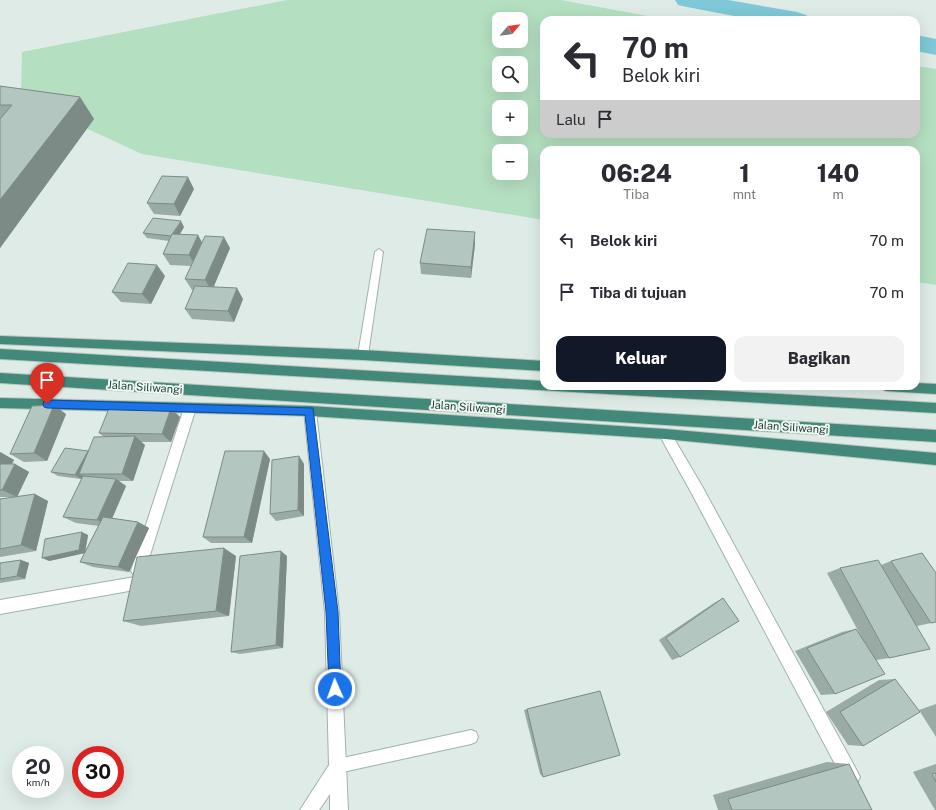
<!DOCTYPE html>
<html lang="id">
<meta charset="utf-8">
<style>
:root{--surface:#fff;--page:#f2f2f3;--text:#2b2b33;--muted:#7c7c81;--accent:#111827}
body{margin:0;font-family:"Public Sans",sans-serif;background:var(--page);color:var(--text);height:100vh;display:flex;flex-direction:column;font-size:15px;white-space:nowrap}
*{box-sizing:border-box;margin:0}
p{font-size:13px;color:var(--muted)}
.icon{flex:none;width:22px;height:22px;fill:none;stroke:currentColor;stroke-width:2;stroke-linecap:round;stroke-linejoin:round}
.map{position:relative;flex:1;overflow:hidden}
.panel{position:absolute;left:540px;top:146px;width:380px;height:244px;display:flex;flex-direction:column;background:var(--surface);border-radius:12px;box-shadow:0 4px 16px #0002}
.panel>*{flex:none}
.hud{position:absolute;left:540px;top:16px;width:380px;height:122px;border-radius:12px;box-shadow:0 4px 16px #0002;background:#fff;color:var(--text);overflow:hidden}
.needle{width:26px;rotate:61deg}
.fabs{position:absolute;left:492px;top:12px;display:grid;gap:8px}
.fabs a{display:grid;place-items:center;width:36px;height:36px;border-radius:8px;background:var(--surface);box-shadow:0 4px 16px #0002;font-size:20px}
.speed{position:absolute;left:12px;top:746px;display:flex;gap:8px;font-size:20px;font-weight:700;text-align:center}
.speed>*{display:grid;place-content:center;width:52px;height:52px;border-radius:50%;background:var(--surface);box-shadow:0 4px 16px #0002;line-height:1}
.speed small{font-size:10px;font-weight:400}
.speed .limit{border:6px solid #d22;background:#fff;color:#111}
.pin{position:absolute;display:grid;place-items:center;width:34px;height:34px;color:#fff;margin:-41px -17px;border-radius:50% 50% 50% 0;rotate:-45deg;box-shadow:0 0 4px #0007}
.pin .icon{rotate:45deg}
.me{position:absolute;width:44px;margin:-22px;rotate:358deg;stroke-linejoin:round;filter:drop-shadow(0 0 3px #0008)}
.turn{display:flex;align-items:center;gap:14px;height:84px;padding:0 16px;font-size:18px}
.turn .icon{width:52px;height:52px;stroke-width:2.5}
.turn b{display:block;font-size:28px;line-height:34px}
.then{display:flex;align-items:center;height:38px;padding:0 16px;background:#0003;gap:8px;font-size:15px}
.eta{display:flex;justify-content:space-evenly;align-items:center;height:68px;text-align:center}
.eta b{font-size:24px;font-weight:800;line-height:28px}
.action{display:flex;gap:8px;margin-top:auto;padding:8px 16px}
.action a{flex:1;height:46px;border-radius:12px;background:var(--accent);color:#fff;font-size:16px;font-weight:800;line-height:46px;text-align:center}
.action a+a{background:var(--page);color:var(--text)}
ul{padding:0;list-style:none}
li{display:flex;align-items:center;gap:12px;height:52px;padding:0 16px}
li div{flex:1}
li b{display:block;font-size:15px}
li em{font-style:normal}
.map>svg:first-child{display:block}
.green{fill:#b4dfc0;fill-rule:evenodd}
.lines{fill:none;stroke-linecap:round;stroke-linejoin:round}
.river{fill:#7fc8d7;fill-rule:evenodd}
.service-casing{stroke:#a1b3ad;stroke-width:2}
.minor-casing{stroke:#a1b3ad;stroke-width:2}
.trunk-casing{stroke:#bcc5c2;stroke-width:2}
.service{fill:#fff;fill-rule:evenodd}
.minor{fill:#fff;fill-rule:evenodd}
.trunk{fill:#428979;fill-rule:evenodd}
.wall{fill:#9aaaa4}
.shaded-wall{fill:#7d8b86}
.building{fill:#b3c6bf;stroke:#7d8b86}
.route{fill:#1a73e8;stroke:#114b97}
.labels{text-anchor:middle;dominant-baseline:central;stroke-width:4;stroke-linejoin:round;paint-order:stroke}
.street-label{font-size:11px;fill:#1e3d35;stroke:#eff8f3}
</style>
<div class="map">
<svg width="936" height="810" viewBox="0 0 936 810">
<rect width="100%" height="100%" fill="#deebe6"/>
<!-- green -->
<path class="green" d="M287,0H561L669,20H544V134H916V66L936,69V285L916,282V150H544V220L142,154L21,98L22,52ZM499,19H521V41H499ZM499,63H521V85H499ZM499,107H521V129H499ZM499,151H521V173H499Z"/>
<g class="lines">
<!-- river -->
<g class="river">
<path d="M675,0H728L797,12L806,15L810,20H755L687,7L678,5Z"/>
<path d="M916,35L936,39V55L916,51Z"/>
</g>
<!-- service casing -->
<g class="service-casing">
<g id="service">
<path d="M379,249L383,252L368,355L366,358H360L358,355L375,252Z"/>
<path d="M471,730L476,732L478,737L476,742L471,744L338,773L333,771L331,766L333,761L338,759Z"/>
</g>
</g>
<!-- minor casing -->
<g class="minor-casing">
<g id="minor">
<path d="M190,403L194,404L196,408L145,571L143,576L138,578L142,584L140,589L0,614V600L135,577L131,571L184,408L186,404Z"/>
<path d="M310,406L314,407L316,411L339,612L348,810H330V794L319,810H300L329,765L325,612L304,411L306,407Z"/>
<path d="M665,429L669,430L702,486L857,771L860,777L857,783L851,786L845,783L692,494L661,438L659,434L661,430Z"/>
</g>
</g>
<!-- trunk casing -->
<g class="trunk-casing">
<g id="trunk">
<path d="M0,336L363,350L544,361V371L363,360L0,344Z"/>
<path d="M0,349L544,381V386H637L936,403V413L0,359Z"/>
<path d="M0,373L936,430V442L0,383Z"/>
<path d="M916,383L936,384V394L886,391L882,389L880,386H916Z"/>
<path d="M0,398L310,406L665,429L936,453V465L665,439L310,416L0,408Z"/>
</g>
</g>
<!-- service -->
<use href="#service" class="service"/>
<!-- minor -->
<use href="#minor" class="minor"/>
<!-- trunk -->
<use href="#trunk" class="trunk"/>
</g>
<!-- wall -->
<g class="wall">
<path d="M0,86L80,97L94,119L0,248Z"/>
<path d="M194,189L180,216L154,214L147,203Z"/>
<path d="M184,227L180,234L202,242L230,248L213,287L243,299L234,322L192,319L185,309L193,290H192L185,279L191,266L170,265L163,254L169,241L147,238L143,233Z"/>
<path d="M475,244L471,278L421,274L420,263Z"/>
<path d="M165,276L151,304L121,302L112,292Z"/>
<path d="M66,414L47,461L24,462L10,454Z"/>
<path d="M180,417L171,442H141L145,445L133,481H119L126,486L112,518L138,522L149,528L129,572L93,567L80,562L85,553L49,561L88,535L85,552L99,526L76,523L63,517L83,477L81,479L58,476L51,472L88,451L104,437L99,433Z"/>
<path d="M0,452L14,460L12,464H15L29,472L17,497L48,501L36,551L0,557V499L16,497H0Z"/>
<path d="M299,456L304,464V516L276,521L270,514Z"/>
<path d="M270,459L252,543H211L203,537Z"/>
<path d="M236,556L229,616L141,626L123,621Z"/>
<path d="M287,556L283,648L240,654L231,652Z"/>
<path d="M21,560L29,563L25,579L0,583V563Z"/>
<path d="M891,561L936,622L917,626L889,658L876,660L835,694L821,695L795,651L842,632L856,629L863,640L827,573L840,568L881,565Z"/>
<path d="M723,598L680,657L672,660L659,640L714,603Z"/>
<path d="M895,679L863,746L848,745L826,712L879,680Z"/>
<path d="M595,692L543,777L540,774L524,710Z"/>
<path d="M936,704V737L919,710Z"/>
<path d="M827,762L849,764L872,810H718L713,795Z"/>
<path d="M936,764V810H935L913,772Z"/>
</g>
<!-- shaded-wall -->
<g class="shaded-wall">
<path d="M80,97L94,119L0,248V200Z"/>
<path d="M188,177L194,189L180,216L174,204Z"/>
<path d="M181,221L184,227L175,242L172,236Z"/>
<path d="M475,232V244L471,278V267Z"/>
<path d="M198,235L204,246L196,266L189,255Z"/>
<path d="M224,237L230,248L212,291L205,280Z"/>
<path d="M157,265L165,276L151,304L142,294Z"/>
<path d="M237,288L243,299L234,322L228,311Z"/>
<path d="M54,405L66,414L47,461L34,453Z"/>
<path d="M171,408L180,417L171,442L162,434Z"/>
<path d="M135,436L145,445L133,481L122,474Z"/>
<path d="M88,451L79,474L83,476L81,479L75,475Z"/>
<path d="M264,451L270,459L252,543L244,537Z"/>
<path d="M0,452L14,460L8,471L0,467Z"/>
<path d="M299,456L304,464V516L298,510Z"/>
<path d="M15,464L29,472L17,497L2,490Z"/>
<path d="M116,479L126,486L109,526L97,520Z"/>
<path d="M35,494L48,501L36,551L21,545Z"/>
<path d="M138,522L149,528L129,572L118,567Z"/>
<path d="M82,532L88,535L85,553L49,561L42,558Z"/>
<path d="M224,548L236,556L229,616L216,611Z"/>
<path d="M281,551L287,556L283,648L276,645Z"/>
<path d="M21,560L29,563L25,579L17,576Z"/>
</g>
<!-- building -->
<g class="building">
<path d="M0,86L80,97L0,200V119L12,105H0Z"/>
<path d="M162,176L188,177L174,204L147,203Z"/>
<path d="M153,218L181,221L171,236L143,233Z"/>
<path d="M427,229L475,232L471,267L420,263Z"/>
<path d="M172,234L198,235L189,255L163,254Z"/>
<path d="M205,236L224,237L205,280L185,279Z"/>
<path d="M128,263L157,265L142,294L112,292Z"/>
<path d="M195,286L237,288L228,311L185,309Z"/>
<path d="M54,405L34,453L10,454L32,406Z"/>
<path d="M110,406L171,408L162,434L99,433Z"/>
<path d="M135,436L122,474H79L94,437Z"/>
<path d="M65,448L88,451L75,475L51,472Z"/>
<path d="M225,451H264L244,537H203Z"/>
<path d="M299,456L298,510L270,514L272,460Z"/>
<path d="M0,464H15L2,490H0Z"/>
<path d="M83,476L116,479L97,520L63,517Z"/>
<path d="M35,494L21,545L0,549V499Z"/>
<path d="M103,517L138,522L118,567L80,562Z"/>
<path d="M82,532L79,550L42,558L45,539Z"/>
<path d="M224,548L216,611L123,621L137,557Z"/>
<path d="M281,551L276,645L231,652L240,556Z"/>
<path d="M922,553L936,573V622L931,623L891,561Z"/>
<path d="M21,560L17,576L0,579V563Z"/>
<path d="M878,560L930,649L889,658L840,568Z"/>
<path d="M723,598L739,621L680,657L666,638Z"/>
<path d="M856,629L885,674L835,694L807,648Z"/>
<path d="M895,679L920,712L863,746L840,712Z"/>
<path d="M600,691L620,755L543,777L527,709Z"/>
<path d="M849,764L872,810H732L728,799Z"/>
<path d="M936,773V782L932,774Z"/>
</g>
<!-- route -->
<path class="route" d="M47,400L313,408L338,612L341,689L339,693L335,695L331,693L329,689L326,612L305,415L47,408L44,407L43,404L44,401Z"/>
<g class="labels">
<!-- street labels -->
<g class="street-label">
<text transform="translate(145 387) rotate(4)">Jalan Siliwangi</text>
<text transform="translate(468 407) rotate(4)">Jalan Siliwangi</text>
<text transform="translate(791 427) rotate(4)">Jalan Siliwangi</text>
</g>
</g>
</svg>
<div class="fabs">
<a><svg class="needle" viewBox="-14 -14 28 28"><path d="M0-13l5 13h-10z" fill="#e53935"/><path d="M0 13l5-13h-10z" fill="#7c7c81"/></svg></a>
<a><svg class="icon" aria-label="search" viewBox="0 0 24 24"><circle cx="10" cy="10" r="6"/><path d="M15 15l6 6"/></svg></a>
<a>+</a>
<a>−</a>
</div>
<div class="speed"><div>20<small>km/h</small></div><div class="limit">30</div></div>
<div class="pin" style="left:47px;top:404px;background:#d93025"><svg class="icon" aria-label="arrive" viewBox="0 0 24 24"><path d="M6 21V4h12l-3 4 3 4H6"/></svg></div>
<svg class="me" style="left:335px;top:689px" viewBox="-20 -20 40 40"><circle r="17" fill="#1a73e8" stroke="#fff" stroke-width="3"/><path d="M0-11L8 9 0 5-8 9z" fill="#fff"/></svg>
<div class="hud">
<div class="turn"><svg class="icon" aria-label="left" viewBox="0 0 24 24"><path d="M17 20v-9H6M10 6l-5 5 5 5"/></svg><div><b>70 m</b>Belok kiri</div></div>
<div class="then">Lalu<svg class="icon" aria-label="arrive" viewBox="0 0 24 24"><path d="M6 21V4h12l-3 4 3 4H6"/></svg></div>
</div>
<section class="panel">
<div class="eta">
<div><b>06:24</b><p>Tiba</p></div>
<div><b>1</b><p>mnt</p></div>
<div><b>140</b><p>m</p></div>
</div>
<ul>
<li><svg class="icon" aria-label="left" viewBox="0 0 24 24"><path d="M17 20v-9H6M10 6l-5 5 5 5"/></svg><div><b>Belok kiri</b></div><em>70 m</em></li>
<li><svg class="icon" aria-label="arrive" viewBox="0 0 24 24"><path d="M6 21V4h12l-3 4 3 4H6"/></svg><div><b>Tiba di tujuan</b></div><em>70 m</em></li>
</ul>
<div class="action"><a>Keluar</a><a>Bagikan</a></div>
</section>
</div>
